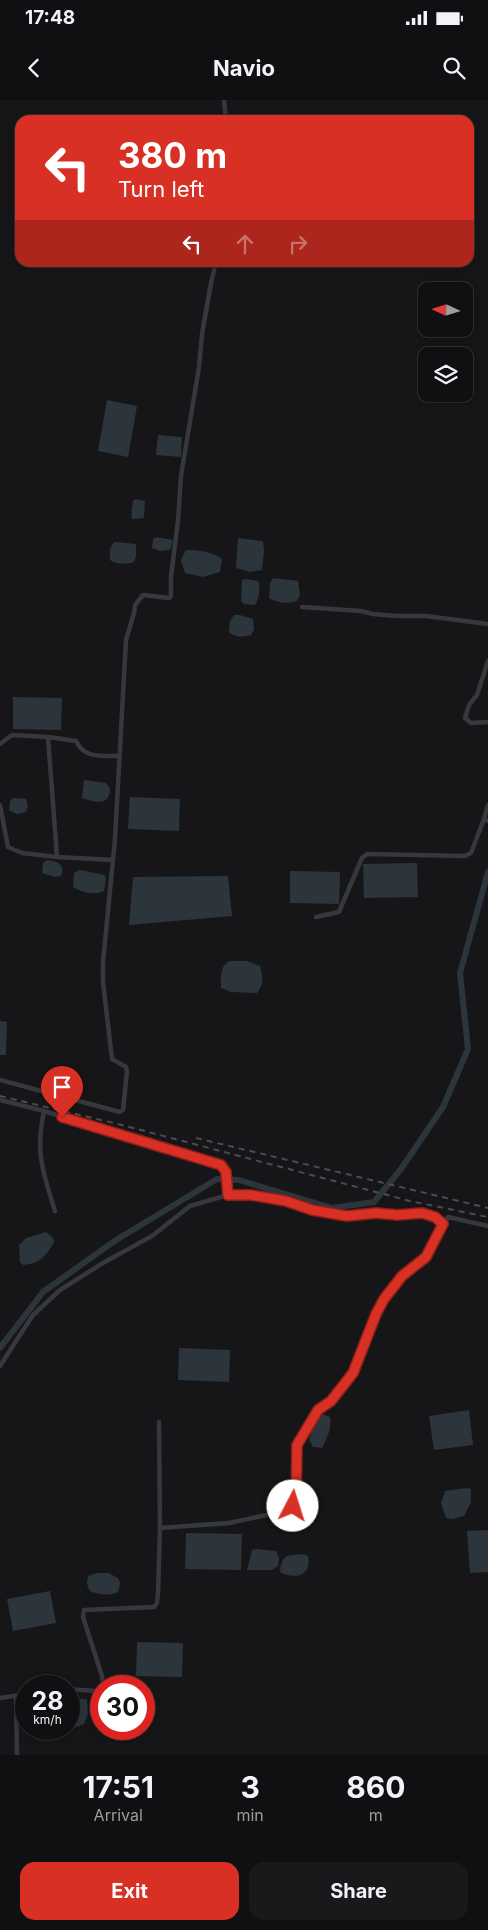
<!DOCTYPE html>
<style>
:root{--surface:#101012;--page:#19191b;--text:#f1f3f6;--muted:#9c9d9f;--line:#303032;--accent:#d93025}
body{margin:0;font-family:Inter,sans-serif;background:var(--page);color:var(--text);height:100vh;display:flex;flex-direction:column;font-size:19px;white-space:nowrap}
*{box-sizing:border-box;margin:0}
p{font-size:16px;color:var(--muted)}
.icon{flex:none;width:28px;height:28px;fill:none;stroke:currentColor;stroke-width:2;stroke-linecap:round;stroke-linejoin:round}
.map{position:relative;height:1655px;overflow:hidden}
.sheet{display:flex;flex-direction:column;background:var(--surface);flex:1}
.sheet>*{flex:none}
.banner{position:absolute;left:15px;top:15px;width:459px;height:152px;border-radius:15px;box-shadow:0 2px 8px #0003,0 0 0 1px var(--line);background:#d93025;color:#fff;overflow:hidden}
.needle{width:32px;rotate:274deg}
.fabs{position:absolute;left:418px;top:182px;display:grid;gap:10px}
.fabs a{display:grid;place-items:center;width:55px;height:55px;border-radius:10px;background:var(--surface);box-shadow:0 2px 8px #0003,0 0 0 1px var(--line);font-size:25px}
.speed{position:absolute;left:15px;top:1575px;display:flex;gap:10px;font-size:25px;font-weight:700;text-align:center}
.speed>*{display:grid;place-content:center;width:65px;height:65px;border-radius:50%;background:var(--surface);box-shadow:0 2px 8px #0003,0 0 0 1px var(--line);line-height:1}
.speed small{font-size:12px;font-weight:400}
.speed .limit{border:8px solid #d22;background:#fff;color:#111}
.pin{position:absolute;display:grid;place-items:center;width:42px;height:42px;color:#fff;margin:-51px -21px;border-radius:50% 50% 50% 0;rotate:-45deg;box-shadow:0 0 5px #0007}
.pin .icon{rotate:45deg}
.me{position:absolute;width:55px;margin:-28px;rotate:5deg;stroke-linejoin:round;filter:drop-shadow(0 0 4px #0008)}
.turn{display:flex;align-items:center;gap:18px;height:105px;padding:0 20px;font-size:22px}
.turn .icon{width:65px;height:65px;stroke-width:2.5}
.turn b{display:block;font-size:35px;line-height:42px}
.lanes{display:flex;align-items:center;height:48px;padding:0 20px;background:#0003;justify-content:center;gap:25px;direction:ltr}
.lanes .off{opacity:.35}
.eta{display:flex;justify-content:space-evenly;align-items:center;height:85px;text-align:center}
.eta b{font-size:30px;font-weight:700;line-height:35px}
.primary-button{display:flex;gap:10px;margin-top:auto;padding:10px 20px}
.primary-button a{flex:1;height:58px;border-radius:15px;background:var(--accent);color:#fff;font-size:20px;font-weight:700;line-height:58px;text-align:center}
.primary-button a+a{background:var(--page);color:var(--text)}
.status{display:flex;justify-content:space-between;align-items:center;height:35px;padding:0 25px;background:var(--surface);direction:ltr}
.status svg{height:14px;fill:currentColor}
header{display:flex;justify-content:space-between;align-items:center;height:65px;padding:0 20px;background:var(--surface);font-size:22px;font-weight:700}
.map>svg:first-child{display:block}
.water{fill:#2c353c}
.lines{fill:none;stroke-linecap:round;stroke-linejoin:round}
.canal{stroke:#2c353c;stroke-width:6}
.street{stroke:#37383d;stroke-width:4.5}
.rail{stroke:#4a4c52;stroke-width:2;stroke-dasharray:6 5;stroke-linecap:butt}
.route-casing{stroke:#8d1f18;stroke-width:12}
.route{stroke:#d93025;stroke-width:9}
</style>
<div class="status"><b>17:48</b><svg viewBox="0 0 49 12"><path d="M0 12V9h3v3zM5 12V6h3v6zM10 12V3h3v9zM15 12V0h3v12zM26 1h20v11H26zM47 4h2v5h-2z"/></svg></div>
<header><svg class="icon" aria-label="back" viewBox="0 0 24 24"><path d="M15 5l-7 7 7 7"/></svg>Navio<svg class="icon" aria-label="search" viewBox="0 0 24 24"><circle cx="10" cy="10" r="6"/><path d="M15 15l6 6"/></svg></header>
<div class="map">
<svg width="488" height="1655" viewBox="0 0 488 1655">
<rect width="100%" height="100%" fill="#161618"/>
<!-- water -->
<g class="water">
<path d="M107,300L137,306L128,357L98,351Z"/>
<path d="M158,335L182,337L181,357L156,355Z"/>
<path d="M136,399L145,401L144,418L132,419C131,413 132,407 133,401Z"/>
<path d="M156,437L173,440L170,450L160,451L152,448L153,439Z"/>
<path d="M238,438L263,441L264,451L262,470L250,472L236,468Z"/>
<path d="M114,442L136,444V456L134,462C126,464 117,465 110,460V449Z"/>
<path d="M186,450C197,450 212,451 222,459L220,472L203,477L185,473L181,460Z"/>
<path d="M273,478L298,481L300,495L297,501C288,504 277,503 269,498L270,483Z"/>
<path d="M246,479L258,481C261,489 259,498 255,505L244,504L241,501L242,480Z"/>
<path d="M234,515H240L253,519L254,529L251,535C244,537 235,538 229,532L230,521Z"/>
<path d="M13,597L62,598L61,630L13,629Z"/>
<path d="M84,680L106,683C110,687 111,690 109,695C105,707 90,700 82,698Z"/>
<path d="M130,697L180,699L179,731L128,729Z"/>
<path d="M13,698L26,699L28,706L26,712L17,714L9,710L10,701Z"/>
<path d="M47,760C57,761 66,764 61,776L55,777L42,773L43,763Z"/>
<path d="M417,763L418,797L364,798L363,764Z"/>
<path d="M80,770L104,775L106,778L104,791C93,796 82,792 73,787L74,773Z"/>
<path d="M290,771L340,772L339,804L290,803Z"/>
<path d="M228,776L232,816L129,825L133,777Z"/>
<path d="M230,861H247L260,866C263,878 264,883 257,893L231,892L221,888C221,878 219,866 230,861Z"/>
<path d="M0,921L7,922L6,955H0Z"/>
<path d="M46,1132L53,1138L54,1142C45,1157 41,1163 23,1165L20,1162L19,1145L26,1138Z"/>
<path d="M179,1248L230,1250L229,1282L178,1280Z"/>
<path d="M469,1310L473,1345L434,1350L429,1316Z"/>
<path d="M320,1313L330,1317C332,1328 327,1338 322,1348L313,1347L309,1340L316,1315Z"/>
<path d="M466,1388L471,1389V1402L464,1416L453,1419L446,1418L441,1403L445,1391Z"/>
<path d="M488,1430V1472L470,1473L467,1431Z"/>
<path d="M186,1433L242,1434L241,1470L185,1469Z"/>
<path d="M255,1449L276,1451L279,1458L278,1466L272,1470H247L252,1450Z"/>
<path d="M303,1454L308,1456C312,1476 295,1480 280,1472C282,1453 287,1456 303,1454Z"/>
<path d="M109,1473L119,1479L120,1484L118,1492C108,1496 100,1495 90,1491L87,1484L88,1476L97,1473Z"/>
<path d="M50,1491L56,1523L13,1531L7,1499Z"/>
<path d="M137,1542L183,1543L182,1577L136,1576Z"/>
<path d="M69,1598L87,1599L88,1614L84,1624L69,1630L51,1629H69Z"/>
</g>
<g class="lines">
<!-- canal -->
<path class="canal" d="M0,1248L43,1192L116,1140L217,1079L239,1080L332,1108L374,1102L401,1069L443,1007L468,949L460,873L488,772"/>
<!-- street -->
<g class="street">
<path d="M224,0L226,20"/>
<path d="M302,507L361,511L373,514L397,516H426L488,524"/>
<path d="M488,561L477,595L469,605L465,618L471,623L488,622"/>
<path d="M48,637L76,641C85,660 102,655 120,656"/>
<path d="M0,644L12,635L48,637L57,757L113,760"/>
<path d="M0,705L8,747L22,753L57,757"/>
<path d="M484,719L488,705"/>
<path d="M316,817L339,812L362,758L367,754L465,756L471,753L484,719L488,721"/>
<path d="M0,980L120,1012L123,1010L127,971L126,967L112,959L103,882V862L115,739L126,540L134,513L135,505L143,495L169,498L171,496V476L178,421L181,376L199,267L202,234L211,183L216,162"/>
<path d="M0,1000L44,1011C35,1052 43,1073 55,1111"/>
<path d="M44,1011L221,1065L226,1072L228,1095"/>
<path d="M0,1266L33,1215L60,1190L103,1163L152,1136L190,1106L228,1095H251L286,1101L312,1110L347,1116L376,1113L397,1115L422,1113L435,1117L443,1124"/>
<path d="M159,1322L160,1428"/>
<path d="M102,1586L103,1585L102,1576L83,1517L84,1510L154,1507L157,1503L158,1494L160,1428L229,1423L290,1410L296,1401L297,1345L318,1310L331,1301L353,1273L376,1214L384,1199L402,1176L426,1157L448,1117L488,1126"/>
<path d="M69,1589L95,1591L101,1587"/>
<path d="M16,1597L17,1655"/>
<path d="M0,1598L26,1594"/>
</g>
<!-- rail -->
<g class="rail">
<path d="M0,996L118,1024L410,1101L488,1117"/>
<path d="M196,1038L488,1108"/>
</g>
</g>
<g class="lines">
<!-- route casing -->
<g class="route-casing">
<path id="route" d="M62,1017L221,1065L226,1072L228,1095H251L286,1101L312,1110L347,1116L376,1113L397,1115L422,1113L435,1117L443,1124L426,1157L402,1176L384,1199L376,1214L353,1273L331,1301L318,1310L297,1345L296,1401L293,1406"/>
</g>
<!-- route -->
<use href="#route" class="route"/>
</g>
</svg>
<div class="fabs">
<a><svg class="needle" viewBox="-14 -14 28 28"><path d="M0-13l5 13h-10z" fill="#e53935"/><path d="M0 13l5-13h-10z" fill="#9c9d9f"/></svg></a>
<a><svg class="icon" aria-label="layers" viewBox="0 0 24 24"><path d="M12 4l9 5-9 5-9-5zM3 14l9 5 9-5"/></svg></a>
</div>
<div class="speed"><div>28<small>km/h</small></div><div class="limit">30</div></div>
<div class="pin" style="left:62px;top:1017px;background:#d93025"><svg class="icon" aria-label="arrive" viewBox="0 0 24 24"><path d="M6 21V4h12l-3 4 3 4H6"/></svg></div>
<svg class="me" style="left:293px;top:1406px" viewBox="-20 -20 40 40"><circle r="19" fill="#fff"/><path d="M0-13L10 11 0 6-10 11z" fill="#d93025"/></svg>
<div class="banner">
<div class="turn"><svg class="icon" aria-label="left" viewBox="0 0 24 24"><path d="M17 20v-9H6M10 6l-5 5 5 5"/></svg><div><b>380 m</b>Turn left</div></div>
<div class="lanes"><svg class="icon" aria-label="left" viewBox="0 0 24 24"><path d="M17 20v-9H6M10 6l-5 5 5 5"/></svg><svg class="icon off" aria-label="ahead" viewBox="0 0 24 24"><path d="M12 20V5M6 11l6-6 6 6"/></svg><svg class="icon off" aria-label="right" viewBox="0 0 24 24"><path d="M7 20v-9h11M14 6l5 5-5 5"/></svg></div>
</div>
</div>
<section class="sheet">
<div class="eta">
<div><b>17:51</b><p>Arrival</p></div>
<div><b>3</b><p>min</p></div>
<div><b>860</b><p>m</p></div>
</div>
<div class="primary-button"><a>Exit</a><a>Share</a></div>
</section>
